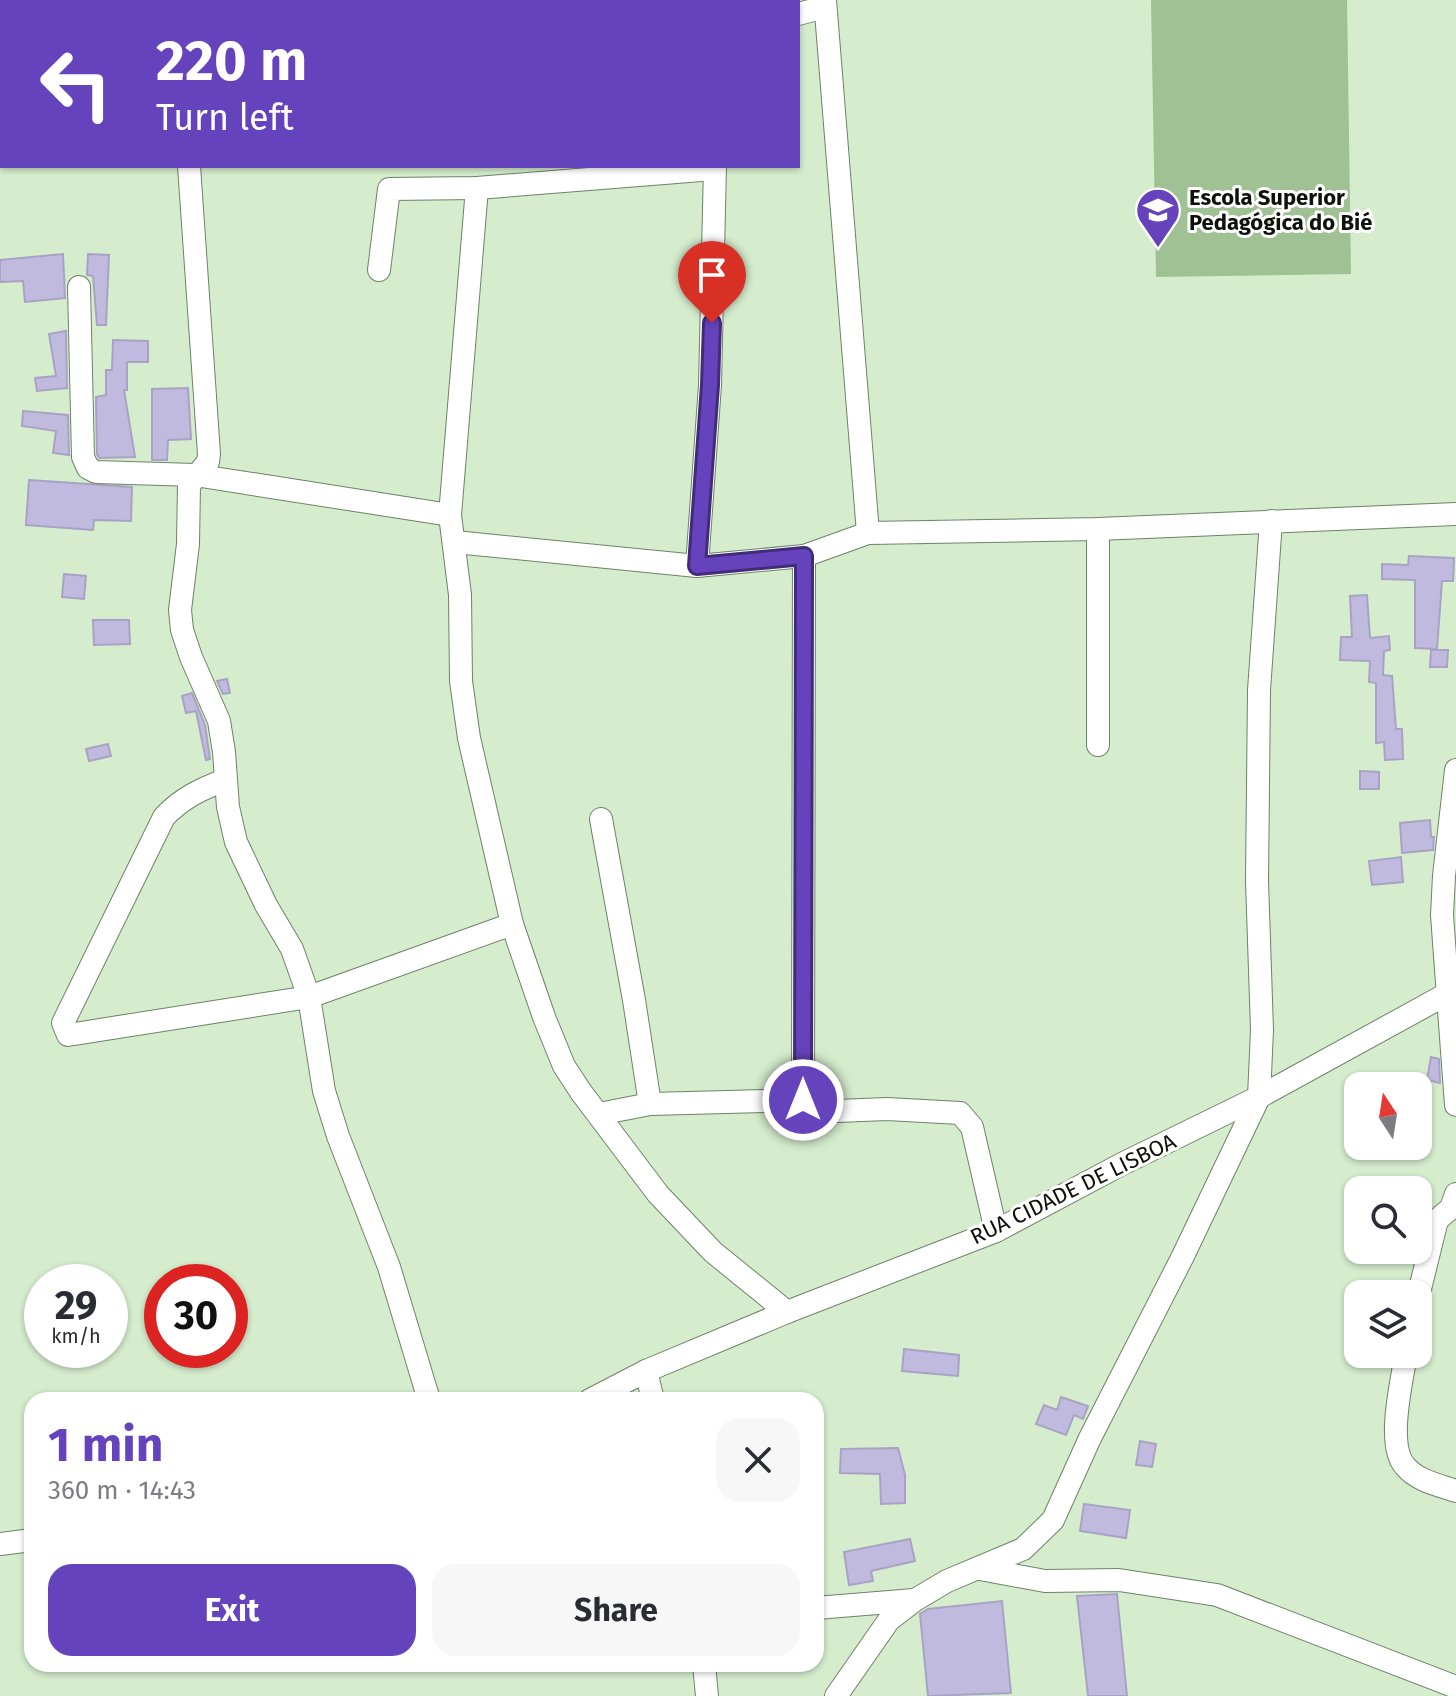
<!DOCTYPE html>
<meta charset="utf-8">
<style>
:root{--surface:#fff;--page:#f7f7f7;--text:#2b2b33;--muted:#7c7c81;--accent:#6543bc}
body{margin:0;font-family:"Fira Sans",sans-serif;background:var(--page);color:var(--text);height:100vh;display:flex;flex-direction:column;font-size:30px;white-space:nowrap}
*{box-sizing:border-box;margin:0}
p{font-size:26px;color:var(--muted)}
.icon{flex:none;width:44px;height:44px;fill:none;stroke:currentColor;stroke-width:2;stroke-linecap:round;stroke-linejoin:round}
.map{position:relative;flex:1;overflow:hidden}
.side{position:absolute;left:24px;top:1392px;width:800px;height:280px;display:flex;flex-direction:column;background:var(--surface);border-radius:24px;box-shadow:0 2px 6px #0004}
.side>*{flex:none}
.hud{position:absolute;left:0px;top:0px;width:800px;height:168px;box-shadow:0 2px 6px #0004;background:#6543bc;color:#fff;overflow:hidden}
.needle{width:52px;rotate:348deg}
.controls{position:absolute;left:1344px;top:1072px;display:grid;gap:16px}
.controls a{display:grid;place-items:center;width:88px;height:88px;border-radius:16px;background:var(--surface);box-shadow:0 2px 6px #0004;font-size:40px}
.speed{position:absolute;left:24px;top:1264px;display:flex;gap:16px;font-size:40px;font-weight:700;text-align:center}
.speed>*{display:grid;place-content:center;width:104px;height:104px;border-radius:50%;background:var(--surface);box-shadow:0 2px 6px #0004;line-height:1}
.speed small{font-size:20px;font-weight:400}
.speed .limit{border:12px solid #d22;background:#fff;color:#111}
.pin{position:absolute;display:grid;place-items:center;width:68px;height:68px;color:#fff;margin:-82px -34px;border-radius:50% 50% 50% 0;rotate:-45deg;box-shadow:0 0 8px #0007}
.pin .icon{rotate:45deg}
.me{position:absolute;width:88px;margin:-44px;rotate:0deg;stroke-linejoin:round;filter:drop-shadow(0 0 6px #0008)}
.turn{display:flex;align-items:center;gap:28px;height:168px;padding:0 24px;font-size:36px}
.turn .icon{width:104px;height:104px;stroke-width:2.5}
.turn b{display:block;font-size:56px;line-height:68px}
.round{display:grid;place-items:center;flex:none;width:84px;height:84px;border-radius:24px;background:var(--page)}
.head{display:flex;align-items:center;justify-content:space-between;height:136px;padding:0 24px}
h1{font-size:48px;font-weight:700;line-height:60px;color:var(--accent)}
.button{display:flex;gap:16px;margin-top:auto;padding:16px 24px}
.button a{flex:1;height:92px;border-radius:24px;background:var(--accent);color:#fff;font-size:32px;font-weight:700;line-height:92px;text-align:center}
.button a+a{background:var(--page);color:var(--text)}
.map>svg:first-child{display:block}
.green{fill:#9fc193}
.building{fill:#c0bbde;stroke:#a8a3c5;stroke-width:2}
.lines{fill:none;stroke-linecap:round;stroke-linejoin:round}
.minor-casing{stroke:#6e8367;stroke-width:24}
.minor{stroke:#fff;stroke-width:22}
.route-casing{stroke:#422c7a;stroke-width:20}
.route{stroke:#6543bc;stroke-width:14}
.labels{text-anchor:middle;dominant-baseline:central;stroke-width:6;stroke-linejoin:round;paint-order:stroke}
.poi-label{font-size:22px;font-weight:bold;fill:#0b1208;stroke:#fff;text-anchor:start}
.street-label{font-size:22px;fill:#0b1208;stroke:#fff}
</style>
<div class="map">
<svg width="1456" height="1696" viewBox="0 0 1456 1696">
<rect width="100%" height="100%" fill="#d5eccd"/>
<!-- green -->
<path class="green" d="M1151,0H1347L1351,274L1156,277Z"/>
<!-- building -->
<g class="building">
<path d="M63,254L65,298L25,302L23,281L0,282V260Z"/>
<path d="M88,254L109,255L106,325H97L93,276L87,275Z"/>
<path d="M66,331L67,388L37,391L35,378L56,376L49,334Z"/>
<path d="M113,340L148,341V362H127V390H124L135,457L99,458L97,454L96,397L106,395V370H112Z"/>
<path d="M188,388L191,439L168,440L167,460H152V389Z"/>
<path d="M23,411L68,415L69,455L53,453L56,431L22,426Z"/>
<path d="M29,480L132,487L131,521L94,520L93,530L26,525Z"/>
<path d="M1409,556L1454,558L1453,581H1442L1437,649L1415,648V580L1382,579V564L1408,565Z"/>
<path d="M64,574L86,576L84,599L62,597Z"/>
<path d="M1367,595L1370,638L1389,636L1390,650L1384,651L1383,675L1392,676L1396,729H1402L1403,759L1385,760L1384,742L1376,743V683L1369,682L1370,661L1340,660L1341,637H1352L1350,596Z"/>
<path d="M93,620H129L130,644L94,645Z"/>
<path d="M1431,650H1448L1447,667H1430Z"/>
<path d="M227,679L230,693L223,694L217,681Z"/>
<path d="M192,693L205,725L210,759L206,760L196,711L186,713L182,696Z"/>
<path d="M108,744L111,756L89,761L86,749Z"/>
<path d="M1360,771L1379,772V789H1360Z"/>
<path d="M1430,820L1431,837H1434L1433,850L1402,853L1400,823Z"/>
<path d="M1401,857L1403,882L1372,885L1369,861Z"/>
<path d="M1431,1057L1439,1059L1440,1083L1427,1080Z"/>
<path d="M904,1349L959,1355L958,1376L902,1371Z"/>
<path d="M1061,1397L1088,1406L1083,1419L1074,1415L1066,1435L1036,1424L1044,1405L1057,1410Z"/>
<path d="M1140,1441L1156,1444L1152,1467L1136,1465Z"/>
<path d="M898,1448L905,1475V1503L881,1504L880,1474L840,1473L841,1449Z"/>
<path d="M1084,1504L1130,1510L1126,1538L1080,1531Z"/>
<path d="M910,1539L915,1561L871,1571L873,1581L849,1585L844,1552Z"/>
<path d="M1117,1594L1127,1696H1088L1077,1596Z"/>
<path d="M1002,1601L1011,1693L928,1696L920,1614L928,1609Z"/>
</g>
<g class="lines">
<!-- minor casing -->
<g class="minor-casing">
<g id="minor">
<path d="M182,0V2"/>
<path d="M825,0L868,533"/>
<path d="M798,14L825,7"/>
<path d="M189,166L209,454L208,462L189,485L188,544L180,610L182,630L191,657L219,721L224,752L228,807L236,842L266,905L292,949L309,997L324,1091L338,1136L389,1267L429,1400"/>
<path d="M477,188L450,515L460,595L461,681L469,738L512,924L544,1017L564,1066L581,1092L658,1194L713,1252L787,1312"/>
<path d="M379,270L389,189L477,188L714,169"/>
<path d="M79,287L83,457L88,468L96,472L195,475L450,515"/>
<path d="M1098,529V745"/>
<path d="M455,542L697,566L804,556L868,533L1098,529L1456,514"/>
<path d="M697,566L710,385L715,166"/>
<path d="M1456,770L1444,876L1442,915L1456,1105"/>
<path d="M225,780C201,789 182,798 164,817L63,1023L68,1035L309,997L512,924"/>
<path d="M601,819L634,1000L650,1104"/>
<path d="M803,1100L804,556"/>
<path d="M599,1114L650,1104L803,1100L815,1109L837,1111L887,1109L960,1113L972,1127L996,1231"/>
<path d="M1418,1297L1437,1220L1451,1208L1456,1194"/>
<path d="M1406,1354C1402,1381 1386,1445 1405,1466C1417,1481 1439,1485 1456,1491"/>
<path d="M646,1371L653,1400"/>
<path d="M590,1400L646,1371L787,1312L996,1231L1122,1164L1259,1097L1456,989"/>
<path d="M0,1544L32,1540"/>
<path d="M980,1569L1045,1581L1119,1580L1217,1595L1456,1687"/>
<path d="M816,1608L914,1600"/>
<path d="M704,1664L707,1696"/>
<path d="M836,1696L889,1620L915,1600L947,1581L1023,1549L1053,1520L1090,1438L1182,1258L1259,1097L1262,1030L1257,881L1259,690L1271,521"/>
</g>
</g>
<!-- minor -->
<use href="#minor" class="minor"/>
</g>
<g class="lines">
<!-- route casing -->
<g class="route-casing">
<path id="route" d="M712,323L710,385L697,566L804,556L803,1100"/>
</g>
<!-- route -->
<use href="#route" class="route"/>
</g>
<!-- icons -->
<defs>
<g id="university-pin" transform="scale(2.3)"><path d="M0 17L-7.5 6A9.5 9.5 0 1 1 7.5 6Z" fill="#6543bc" stroke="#fff"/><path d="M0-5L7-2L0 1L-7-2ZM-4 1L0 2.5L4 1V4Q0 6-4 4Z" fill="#fff"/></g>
</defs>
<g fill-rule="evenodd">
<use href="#university-pin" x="1158" y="210"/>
</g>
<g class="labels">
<!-- poi labels -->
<g class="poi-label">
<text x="1189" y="197">Escola Superior<tspan x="1189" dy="25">Pedagógica do Bié</tspan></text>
</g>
<!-- street labels -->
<g class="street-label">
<text transform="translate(1073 1189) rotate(-26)">RUA CIDADE DE LISBOA</text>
</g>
</g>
</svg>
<div class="controls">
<a><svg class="needle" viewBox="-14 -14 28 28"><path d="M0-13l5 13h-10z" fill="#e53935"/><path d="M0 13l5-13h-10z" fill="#7c7c81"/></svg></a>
<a><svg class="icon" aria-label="search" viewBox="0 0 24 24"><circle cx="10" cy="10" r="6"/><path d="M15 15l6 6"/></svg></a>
<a><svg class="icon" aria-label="layers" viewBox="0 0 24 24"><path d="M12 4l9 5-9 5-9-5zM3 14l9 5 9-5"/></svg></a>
</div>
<div class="speed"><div>29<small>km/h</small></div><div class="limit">30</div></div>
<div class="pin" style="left:712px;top:323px;background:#d93025"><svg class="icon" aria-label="arrive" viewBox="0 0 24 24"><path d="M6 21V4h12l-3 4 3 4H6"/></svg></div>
<svg class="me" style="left:803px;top:1100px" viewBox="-20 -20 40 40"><circle r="17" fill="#6543bc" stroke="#fff" stroke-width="3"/><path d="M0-11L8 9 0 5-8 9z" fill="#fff"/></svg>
<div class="hud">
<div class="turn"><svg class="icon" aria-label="left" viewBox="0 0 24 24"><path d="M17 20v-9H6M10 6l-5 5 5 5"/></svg><div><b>220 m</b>Turn left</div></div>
</div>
<section class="side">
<div class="head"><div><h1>1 min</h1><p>360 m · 14:43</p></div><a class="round"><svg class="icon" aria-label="close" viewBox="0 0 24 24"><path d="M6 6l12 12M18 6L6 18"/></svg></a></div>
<div class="button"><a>Exit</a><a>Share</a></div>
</section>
</div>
